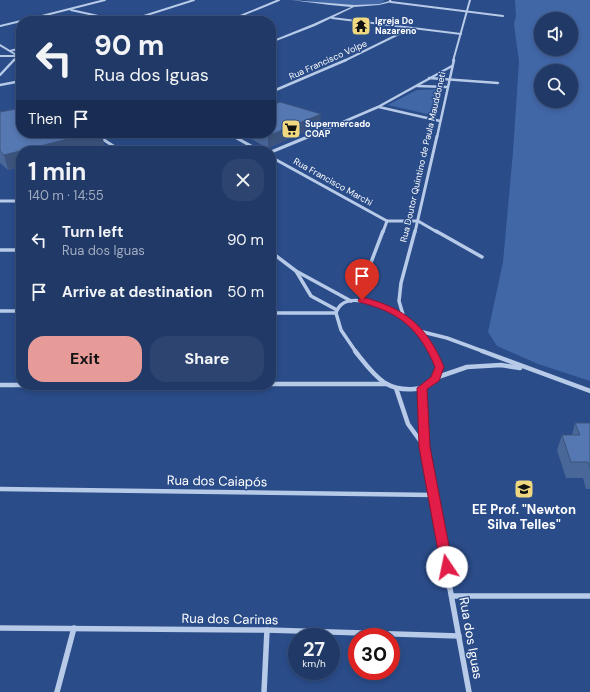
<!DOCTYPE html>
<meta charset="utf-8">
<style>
:root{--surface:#203967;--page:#2d4470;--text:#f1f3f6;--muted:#a2acc0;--line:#3d537b;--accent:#e69b98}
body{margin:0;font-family:"DM Sans",sans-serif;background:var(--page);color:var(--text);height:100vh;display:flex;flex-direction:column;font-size:15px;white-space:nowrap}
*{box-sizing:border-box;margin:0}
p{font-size:13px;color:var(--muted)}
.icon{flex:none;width:22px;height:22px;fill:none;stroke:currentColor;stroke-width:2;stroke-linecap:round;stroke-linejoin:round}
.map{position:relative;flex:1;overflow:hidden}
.drawer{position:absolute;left:16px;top:146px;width:260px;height:244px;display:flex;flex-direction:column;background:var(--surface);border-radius:16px;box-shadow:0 2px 6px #0003,0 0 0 1px var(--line)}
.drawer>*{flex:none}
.top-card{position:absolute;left:16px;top:16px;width:260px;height:122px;border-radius:16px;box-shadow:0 2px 6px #0003,0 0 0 1px var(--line);background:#203967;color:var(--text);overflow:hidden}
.buttons{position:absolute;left:534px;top:12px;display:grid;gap:8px}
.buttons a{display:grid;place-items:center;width:44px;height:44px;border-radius:50%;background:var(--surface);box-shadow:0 2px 6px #0003,0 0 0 1px var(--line);font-size:20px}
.speed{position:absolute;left:288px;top:628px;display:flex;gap:8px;font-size:20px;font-weight:700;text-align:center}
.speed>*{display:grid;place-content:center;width:52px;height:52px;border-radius:50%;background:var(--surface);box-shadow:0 2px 6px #0003,0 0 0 1px var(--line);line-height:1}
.speed small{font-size:10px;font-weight:400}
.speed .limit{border:6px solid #d22;background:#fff;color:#111}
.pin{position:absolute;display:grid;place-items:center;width:34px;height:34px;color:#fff;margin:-41px -17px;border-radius:50% 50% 50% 0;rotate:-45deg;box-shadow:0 0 4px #0007}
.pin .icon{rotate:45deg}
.me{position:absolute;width:44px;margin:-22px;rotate:349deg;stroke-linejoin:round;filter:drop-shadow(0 0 3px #0008)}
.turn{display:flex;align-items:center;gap:14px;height:84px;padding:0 12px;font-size:18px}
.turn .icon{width:52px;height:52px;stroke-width:2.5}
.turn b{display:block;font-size:28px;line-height:34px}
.then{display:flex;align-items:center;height:38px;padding:0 12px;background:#0003;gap:8px;font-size:15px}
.round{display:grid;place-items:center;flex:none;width:42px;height:42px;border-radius:16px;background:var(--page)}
.headline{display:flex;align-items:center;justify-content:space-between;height:68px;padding:0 12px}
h1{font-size:24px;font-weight:700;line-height:30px}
.cta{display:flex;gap:8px;margin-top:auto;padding:8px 12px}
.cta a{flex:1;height:46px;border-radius:16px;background:var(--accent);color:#111;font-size:16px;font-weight:700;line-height:46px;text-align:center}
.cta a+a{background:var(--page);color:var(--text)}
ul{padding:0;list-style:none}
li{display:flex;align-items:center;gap:12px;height:52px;padding:0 12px}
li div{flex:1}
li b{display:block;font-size:15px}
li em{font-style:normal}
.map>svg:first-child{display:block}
.green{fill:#4267a7;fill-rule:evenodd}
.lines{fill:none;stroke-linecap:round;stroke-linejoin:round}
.minor-far5{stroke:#b7cae8;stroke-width:2}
.minor-far4{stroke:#b7cae8;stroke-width:2.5}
.minor-far3{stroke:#b7cae8;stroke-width:3}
.minor-far2{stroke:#b7cae8;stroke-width:3.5}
.minor-far1{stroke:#b7cae8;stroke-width:4.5}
.minor{stroke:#b7cae8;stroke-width:5.5}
.tertiary{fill:#b7cae8;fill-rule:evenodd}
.wall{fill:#4a6799}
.shaded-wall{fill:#3c547d}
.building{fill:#5678b2;stroke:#3c547d}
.route{fill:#e11d48;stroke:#92132f}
.labels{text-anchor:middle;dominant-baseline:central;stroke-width:3;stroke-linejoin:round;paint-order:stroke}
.far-poi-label{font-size:9px;font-weight:bold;fill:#fff;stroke:#2a4c89;text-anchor:start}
.far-street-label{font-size:9px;fill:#fff;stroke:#2a4c89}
.near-street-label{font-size:13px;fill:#fff;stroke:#2a4c89}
.near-poi-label{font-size:13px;font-weight:bold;fill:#fff;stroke:#2a4c89}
</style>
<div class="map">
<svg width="590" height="692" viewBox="0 0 590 692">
<rect width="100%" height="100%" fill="#2a4c89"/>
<!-- green -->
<g class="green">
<path d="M305,0H385C377,12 319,2 305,0Z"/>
<path d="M515,0H590V381L538,364L497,346L488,332L503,262L513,152L519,62L514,24L516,16ZM541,19H571V49H541ZM541,71H571V101H541Z"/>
<path d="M442,89L436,116L388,105L417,90Z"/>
</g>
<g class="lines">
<!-- minor-far5 -->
<g class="minor-far5">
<path d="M391,2L503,16"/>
<path d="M71,10L121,21"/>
<path d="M332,18L461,34"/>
<path d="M22,21L105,0"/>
<path d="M128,21L194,0"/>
<path d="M228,21L279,0"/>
<path d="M0,26L21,21"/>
<path d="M0,45L18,56"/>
<path d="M10,51L21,48"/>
<path d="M0,56H18"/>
<path d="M13,61L18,56"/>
<path d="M344,61L411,28"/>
<path d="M453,61L470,0"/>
</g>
<!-- minor-far4 -->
<g class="minor-far4">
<path d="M0,75L14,60"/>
<path d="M429,78L498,83"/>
<path d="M0,85L21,81"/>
<path d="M417,86L448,87"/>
<path d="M271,92L346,60"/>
<path d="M379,107L440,121"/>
<path d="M94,133L99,137"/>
<path d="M228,133L234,137"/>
<path d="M308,137L378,107L452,66"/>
<path d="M437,137L454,60"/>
</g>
<!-- minor-far3 -->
<g class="minor-far3">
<path d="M98,136L121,151"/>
<path d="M233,136L260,151"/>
<path d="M271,152L310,136"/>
<path d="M271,157L387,221H418L437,232"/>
<path d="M0,201H21"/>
<path d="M383,232L387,221"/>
<path d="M415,232L437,136"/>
</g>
<!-- minor-far2 -->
<g class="minor-far2">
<path d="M436,231L482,257"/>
<path d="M0,250H21"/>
<path d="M271,252L296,271L351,301"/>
<path d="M296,271L311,296L337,310"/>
<path d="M362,300L365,278L383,231"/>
<path d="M0,311H21"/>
<path d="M271,313H336"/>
<path d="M404,318L399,301L401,283L415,231"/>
<path d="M419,331L447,338L485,352"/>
<path d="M356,352L341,330L336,313C345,285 396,311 409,323C419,331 426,341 432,352"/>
</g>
<!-- minor-far1 -->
<g class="minor-far1">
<path d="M355,351C364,362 373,375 385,383C398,391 425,393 435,379C437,376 438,371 439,367L431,351"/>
<path d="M482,351L590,391"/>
<path d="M435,378L467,367L501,365L520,368"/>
<path d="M271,384H386"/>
<path d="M0,385H61"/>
<path d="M396,388L408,424L424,446"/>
<path d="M422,388L424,447L434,503"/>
<path d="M0,489L433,495"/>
</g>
<!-- minor -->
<g class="minor">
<path d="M434,502L469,692"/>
<path d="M453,596H590"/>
<path d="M0,628L267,630L459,636"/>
<path d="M57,692L74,628"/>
<path d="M264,692L267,630"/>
</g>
<!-- tertiary -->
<path class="tertiary" d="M291,0L354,5L379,4L389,1V0H391L392,2L379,5L354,7L315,26L271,43V41L313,24L351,7L330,5Z"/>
</g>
<!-- wall -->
<g class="wall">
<path d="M0,112L21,133H102L104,145L8,170L0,163Z"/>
<path d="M320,125L268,148L240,133H271Z"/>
<path d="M575,423H590V489H586L583,478H566L557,450L562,435H572Z"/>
</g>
<!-- shaded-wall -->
<g class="shaded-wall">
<path d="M321,114L320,125L268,148V136Z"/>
<path d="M92,133H102L104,145L81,151H21V166L8,170L4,155Z"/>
</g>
<!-- building -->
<g class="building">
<path d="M280,102L321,114L268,136L261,133H271V106Z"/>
<path d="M21,108V133H92L4,155L0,151V112Z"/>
<path d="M575,423H590V469L588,462H571L562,435H580Z"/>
</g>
<!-- route -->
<path class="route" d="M362,297C405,308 427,326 444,367L439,381L427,389L430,447L453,567L451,571L447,573L443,571L441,567L419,447L417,388L431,377L435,367C419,328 399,312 359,302L358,300Z"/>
<!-- icons -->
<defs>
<g id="temple-square" transform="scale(1)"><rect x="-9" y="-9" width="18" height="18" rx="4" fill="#efd87f" stroke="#2a4c89"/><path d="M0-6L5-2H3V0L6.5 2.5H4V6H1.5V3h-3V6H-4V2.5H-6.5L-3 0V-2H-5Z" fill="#111"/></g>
<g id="supermarket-square" transform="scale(1)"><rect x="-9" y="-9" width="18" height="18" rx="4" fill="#efd87f" stroke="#2a4c89"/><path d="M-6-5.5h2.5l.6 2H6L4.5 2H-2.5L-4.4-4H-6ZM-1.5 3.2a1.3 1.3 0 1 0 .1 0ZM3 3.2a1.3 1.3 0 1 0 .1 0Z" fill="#111"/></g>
<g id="school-square" transform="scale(1)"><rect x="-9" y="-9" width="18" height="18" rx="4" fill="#efd87f" stroke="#2a4c89"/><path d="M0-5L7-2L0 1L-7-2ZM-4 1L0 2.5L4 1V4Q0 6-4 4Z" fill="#111"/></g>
</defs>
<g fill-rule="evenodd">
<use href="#temple-square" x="361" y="26"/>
<use href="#supermarket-square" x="291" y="129"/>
<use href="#school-square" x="524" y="489"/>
</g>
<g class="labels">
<!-- far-poi labels -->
<g class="far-poi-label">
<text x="375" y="21">Igreja Do<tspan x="375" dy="10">Nazareno</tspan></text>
<text x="305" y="124">Supermercado<tspan x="305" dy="10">COAP</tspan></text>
</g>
<!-- far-street labels -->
<g class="far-street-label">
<text transform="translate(328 60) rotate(-24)">Rua Francisco Volpe</text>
<text transform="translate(423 157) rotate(-77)">Rua Doutor Quintino de Paula Mauddoneti</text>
<text transform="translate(333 182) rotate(29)">Rua Francisco Marchi</text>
</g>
<!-- near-street labels -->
<g class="near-street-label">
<text transform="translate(217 481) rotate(1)">Rua dos Caiapós</text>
<text transform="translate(230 619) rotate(1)">Rua dos Carinas</text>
<text transform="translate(471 638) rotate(80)">Rua dos Iguas</text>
</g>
<!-- near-poi labels -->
<g class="near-poi-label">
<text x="524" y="509">EE Prof. "Newton<tspan x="524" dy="15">Silva Telles"</tspan></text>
</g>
</g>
</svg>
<div class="buttons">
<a><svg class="icon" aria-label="sound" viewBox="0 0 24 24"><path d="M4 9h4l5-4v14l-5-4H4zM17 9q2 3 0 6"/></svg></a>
<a><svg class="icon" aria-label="search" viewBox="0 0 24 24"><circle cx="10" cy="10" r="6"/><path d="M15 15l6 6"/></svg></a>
</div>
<div class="speed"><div>27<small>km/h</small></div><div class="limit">30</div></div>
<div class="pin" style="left:362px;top:300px;background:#d93025"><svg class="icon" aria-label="arrive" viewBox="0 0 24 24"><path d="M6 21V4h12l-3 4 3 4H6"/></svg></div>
<svg class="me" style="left:447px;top:567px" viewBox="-20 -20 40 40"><circle r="19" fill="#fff"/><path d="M0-13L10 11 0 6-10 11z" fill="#e11d48"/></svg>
<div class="top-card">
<div class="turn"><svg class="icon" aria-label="left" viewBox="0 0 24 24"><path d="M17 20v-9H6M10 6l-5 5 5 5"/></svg><div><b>90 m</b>Rua dos Iguas</div></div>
<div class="then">Then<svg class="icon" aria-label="arrive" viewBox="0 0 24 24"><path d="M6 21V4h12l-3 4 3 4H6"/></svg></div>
</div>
<section class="drawer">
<div class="headline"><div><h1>1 min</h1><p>140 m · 14:55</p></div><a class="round"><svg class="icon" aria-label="close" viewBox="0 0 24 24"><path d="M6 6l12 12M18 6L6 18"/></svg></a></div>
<ul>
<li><svg class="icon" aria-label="left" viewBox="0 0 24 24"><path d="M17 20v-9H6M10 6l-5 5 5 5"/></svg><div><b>Turn left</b><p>Rua dos Iguas</p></div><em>90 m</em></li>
<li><svg class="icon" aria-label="arrive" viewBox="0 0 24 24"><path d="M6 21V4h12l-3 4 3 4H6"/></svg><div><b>Arrive at destination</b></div><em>50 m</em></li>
</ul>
<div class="cta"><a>Exit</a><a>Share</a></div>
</section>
</div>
